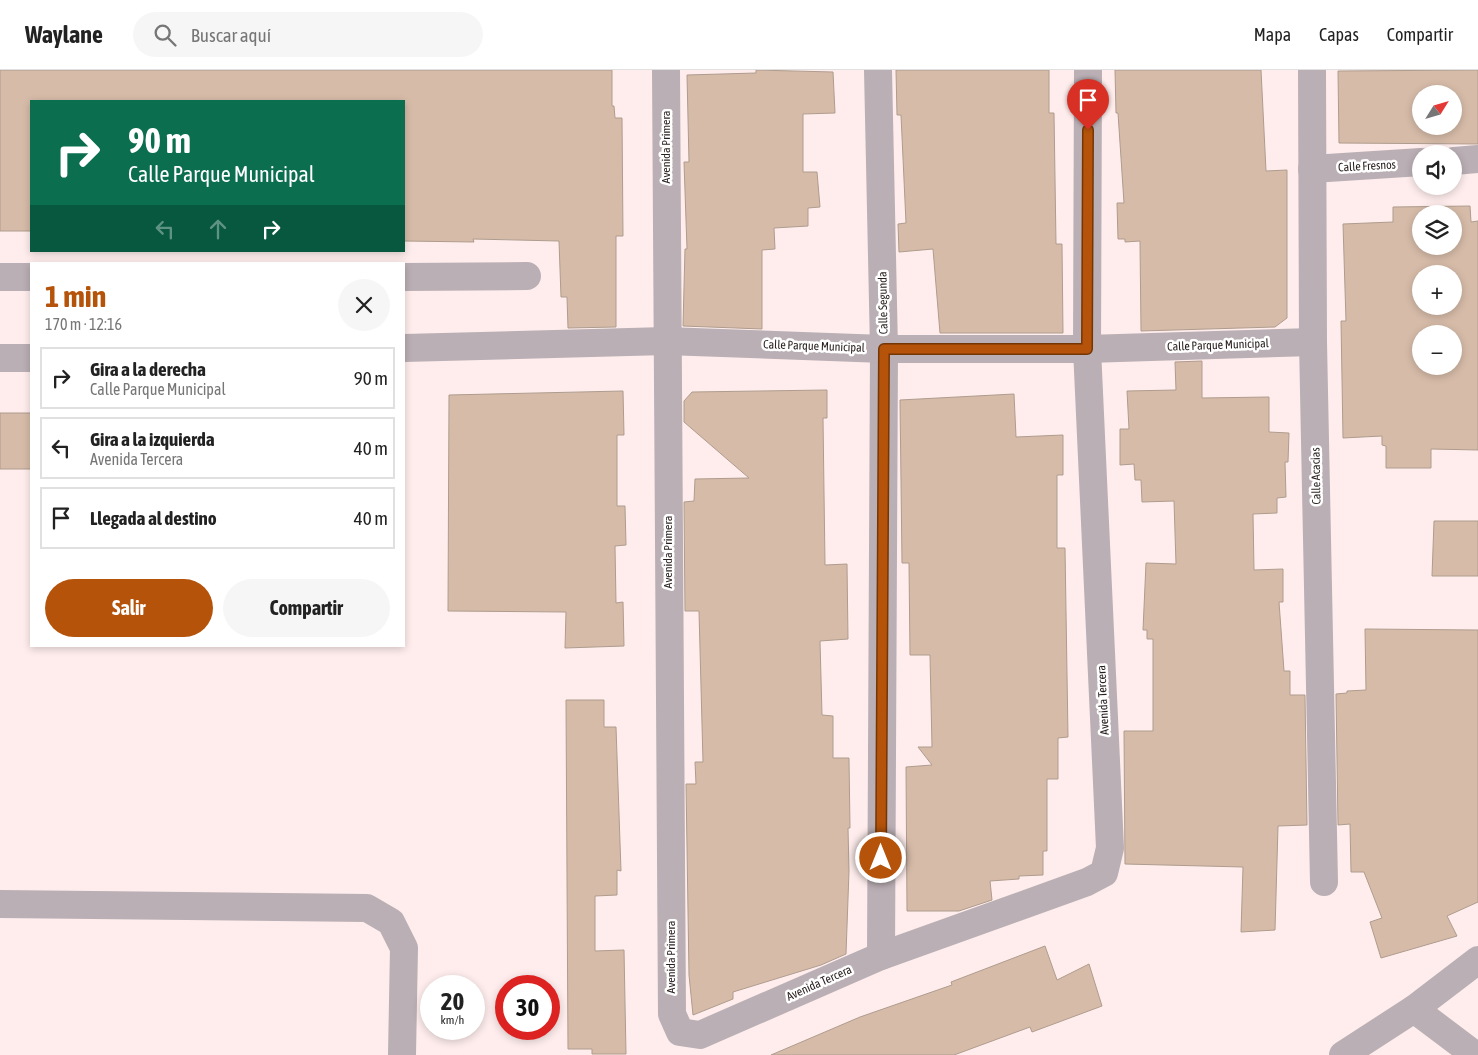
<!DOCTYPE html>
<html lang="es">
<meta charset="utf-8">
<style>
:root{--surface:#fff;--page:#f6f6f6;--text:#222;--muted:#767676;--line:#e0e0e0;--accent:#b45309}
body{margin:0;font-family:"Asap Condensed",sans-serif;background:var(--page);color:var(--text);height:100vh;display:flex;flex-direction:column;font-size:19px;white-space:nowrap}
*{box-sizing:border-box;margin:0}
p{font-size:16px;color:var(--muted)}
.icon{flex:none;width:28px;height:28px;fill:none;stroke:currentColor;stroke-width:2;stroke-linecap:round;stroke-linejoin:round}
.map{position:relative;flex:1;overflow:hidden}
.panel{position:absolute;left:30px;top:192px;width:375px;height:385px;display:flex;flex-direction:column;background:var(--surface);border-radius:0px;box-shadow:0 2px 8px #0003}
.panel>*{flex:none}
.banner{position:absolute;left:30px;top:30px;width:375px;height:152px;border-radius:0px;box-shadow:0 2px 8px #0003;background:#0b6e4f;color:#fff;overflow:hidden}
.needle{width:32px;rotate:53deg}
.tools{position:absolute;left:1412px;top:15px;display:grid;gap:10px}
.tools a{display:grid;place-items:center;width:50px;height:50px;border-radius:50%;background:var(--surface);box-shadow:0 2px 8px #0003;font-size:25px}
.speed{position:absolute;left:420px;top:905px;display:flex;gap:10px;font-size:25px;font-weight:700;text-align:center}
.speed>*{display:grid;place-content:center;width:65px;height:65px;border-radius:50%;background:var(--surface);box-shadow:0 2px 8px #0003;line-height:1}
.speed small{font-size:12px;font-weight:400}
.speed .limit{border:8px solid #d22;background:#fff;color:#111}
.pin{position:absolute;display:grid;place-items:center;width:42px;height:42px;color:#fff;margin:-51px -21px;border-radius:50% 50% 50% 0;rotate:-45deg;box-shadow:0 0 5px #0007}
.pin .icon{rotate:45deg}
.me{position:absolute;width:55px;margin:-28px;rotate:0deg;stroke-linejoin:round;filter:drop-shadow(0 0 4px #0008)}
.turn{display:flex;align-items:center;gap:18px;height:105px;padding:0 15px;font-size:22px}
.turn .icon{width:65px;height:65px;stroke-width:2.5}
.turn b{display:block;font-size:35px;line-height:42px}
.lanes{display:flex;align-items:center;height:48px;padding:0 15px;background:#0003;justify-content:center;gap:25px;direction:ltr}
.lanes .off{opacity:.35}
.round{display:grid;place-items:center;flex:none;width:52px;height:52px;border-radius:26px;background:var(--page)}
.headline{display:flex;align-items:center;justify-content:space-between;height:85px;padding:0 15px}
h1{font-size:30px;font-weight:700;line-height:38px;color:var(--accent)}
.cta{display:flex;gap:10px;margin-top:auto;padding:10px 15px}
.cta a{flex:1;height:58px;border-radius:30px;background:var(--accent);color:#fff;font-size:20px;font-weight:700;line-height:58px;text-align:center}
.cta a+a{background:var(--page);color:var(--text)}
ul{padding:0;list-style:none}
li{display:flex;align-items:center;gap:15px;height:62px;margin:0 10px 8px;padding:0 5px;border:2px solid var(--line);border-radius:0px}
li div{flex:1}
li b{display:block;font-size:19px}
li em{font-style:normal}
header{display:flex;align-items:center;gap:30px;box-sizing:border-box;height:70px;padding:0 25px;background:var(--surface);border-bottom:1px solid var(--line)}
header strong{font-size:24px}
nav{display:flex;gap:28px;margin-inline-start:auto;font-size:18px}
.search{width:350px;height:45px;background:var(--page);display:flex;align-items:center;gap:12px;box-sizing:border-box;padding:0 18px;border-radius:28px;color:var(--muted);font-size:19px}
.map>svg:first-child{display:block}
.building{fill:#d6bba8;stroke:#af9c8e;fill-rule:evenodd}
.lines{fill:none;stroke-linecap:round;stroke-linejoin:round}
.minor{stroke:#baafb4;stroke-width:28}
.route-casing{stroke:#753606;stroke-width:12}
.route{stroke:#b45309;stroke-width:9}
.labels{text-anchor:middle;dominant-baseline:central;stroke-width:5;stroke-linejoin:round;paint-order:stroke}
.street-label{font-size:12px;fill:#271e1d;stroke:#fff}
</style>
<header>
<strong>Waylane</strong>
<div class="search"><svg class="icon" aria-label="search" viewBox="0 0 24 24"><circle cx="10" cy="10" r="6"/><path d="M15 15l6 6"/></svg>Buscar aquí</div>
<nav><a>Mapa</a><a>Capas</a><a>Compartir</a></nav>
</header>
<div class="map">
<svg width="1478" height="985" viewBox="0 0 1478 985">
<rect width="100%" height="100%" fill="#feedec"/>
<!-- building -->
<g class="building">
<path d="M0,0H612V36H614L615,48H622L623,166H616V257L568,258L567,227H561L559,171L473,169L474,172L404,171V31H31V161H0Z"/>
<path d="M756,0L833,2L835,43L803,44V102H817L820,137L808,138V156L774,158L775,179L762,180V259L683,256L685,179H687L684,92H689L687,5L756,3Z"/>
<path d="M896,0H1049V43H1054L1056,174H1062L1063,263H940L933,179L899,182L898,154L906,153L901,45H897Z"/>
<path d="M1115,0H1261L1266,101L1287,100V248L1275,257L1141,261L1140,171L1125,172V169H1118L1117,133H1124L1118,43H1116Z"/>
<path d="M1478,0V74L1339,73L1338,1ZM1421,24H1454V56H1421Z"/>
<path d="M1470,136L1471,152L1478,151V380L1431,379V398H1386V376L1382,375V366L1343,368L1341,251H1346L1343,154L1393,152V137ZM1421,144H1454V176H1421ZM1421,204H1454V236H1421ZM1421,264H1454V296H1421Z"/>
<path d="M1202,291V328L1269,327V362L1289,363L1288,392H1285L1286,427L1277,428V443L1253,444L1254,500L1283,499V532H1279L1284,601H1290V625H1305L1307,755L1278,756L1275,860L1241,862L1243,797L1125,794L1124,661H1153V569H1147V560H1143L1146,493L1176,494L1174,431L1142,432L1141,410H1135L1134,394L1120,395V359H1129L1127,321L1176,320L1175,292Z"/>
<path d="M827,320V348H823L825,495L847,494L848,569L820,571L822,645L833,646V688H849L850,758H848L849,801L846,884L821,895L733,922V929L693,945L689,905L686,714H696L695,692H703L699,541H685L684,432L694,431L695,409L749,408L684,352V331L692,322Z"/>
<path d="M623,321L624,365H617V436H625L626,475L615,476L616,533L623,532L624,576L565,578L566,542L448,541L449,325Z"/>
<path d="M1014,324L1016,367L1063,365V405H1057V478H1065L1068,667L1058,668V709H1047V781H1043V805L1019,806V809L990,811L992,830L959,841H907L906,697L932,695L918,677H932L930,585H910L909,493H902L900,330Z"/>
<rect x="0" y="343" width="31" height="56"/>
<path d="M1434,451H1478V506H1432Z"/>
<path d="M1365,559L1478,560V832L1447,846L1457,866L1381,888L1370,852L1382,848L1364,802H1351L1350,754L1338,755L1336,624L1347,623V621L1366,620Z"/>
<path d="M566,630H604V657H616L621,801L617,800V825L595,826V881L624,880L626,984H592V979H568Z"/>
<path d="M1045,876L1057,910L1089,894L1102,936L1032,962L1030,957L954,985H771L860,947L952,915L951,912Z"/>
</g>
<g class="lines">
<!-- minor -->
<g class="minor">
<path d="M666,0L672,944L680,962L700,965L881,886L1087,812L1104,803L1110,778L1087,279L1088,0"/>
<path d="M878,0L884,279L881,886"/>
<path d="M1312,0L1313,272L1324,812"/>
<path d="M1454,91L1478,89"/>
<path d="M1312,99L1421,92"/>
<path d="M0,207H31"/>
<path d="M404,207L527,206"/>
<path d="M404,278L666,271L884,279H1087L1313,272"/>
<path d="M0,288H31"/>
<path d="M0,834L367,838L391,852L404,878L402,985"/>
<path d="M1414,939L1475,985"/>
<path d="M1343,985L1414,939L1478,890"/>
</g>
</g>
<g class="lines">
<!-- route casing -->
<g class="route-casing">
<path id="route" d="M881,788L884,279H1087L1088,60"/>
</g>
<!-- route -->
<use href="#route" class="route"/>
</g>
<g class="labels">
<!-- street labels -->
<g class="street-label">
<text transform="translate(666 77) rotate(-90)">Avenida Primera</text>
<text transform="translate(1367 96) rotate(-3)">Calle Fresnos</text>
<text transform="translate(883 233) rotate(-91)">Calle Segunda</text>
<text transform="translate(1218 275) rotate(-2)">Calle Parque Municipal</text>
<text transform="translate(814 276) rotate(2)">Calle Parque Municipal</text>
<text transform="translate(1316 406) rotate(-91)">Calle Acacias</text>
<text transform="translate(668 482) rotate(-90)">Avenida Primera</text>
<text transform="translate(1103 630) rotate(-93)">Avenida Tercera</text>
<text transform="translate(671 887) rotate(-90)">Avenida Primera</text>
<text transform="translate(819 913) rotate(-24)">Avenida Tercera</text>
</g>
</g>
</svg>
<div class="tools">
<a><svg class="needle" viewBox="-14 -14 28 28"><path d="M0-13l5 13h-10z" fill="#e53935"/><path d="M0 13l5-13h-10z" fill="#767676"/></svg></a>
<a><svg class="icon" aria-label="sound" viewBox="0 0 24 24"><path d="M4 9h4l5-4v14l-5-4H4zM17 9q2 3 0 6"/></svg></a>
<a><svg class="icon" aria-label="layers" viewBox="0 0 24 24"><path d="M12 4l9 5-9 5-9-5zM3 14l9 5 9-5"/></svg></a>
<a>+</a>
<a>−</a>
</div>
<div class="speed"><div>20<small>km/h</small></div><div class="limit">30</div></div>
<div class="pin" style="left:1088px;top:60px;background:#d93025"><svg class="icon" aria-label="arrive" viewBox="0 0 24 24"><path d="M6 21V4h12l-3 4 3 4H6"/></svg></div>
<svg class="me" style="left:881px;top:788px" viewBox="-20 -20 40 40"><circle r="17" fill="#b45309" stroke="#fff" stroke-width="3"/><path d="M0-11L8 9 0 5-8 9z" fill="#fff"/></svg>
<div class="banner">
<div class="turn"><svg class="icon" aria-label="right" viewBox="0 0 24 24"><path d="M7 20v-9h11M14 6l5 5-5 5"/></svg><div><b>90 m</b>Calle Parque Municipal</div></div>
<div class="lanes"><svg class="icon off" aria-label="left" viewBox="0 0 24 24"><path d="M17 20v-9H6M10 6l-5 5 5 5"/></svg><svg class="icon off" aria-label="ahead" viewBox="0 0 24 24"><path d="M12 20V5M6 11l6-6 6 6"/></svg><svg class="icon" aria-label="right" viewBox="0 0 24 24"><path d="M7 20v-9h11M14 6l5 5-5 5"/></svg></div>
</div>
<section class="panel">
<div class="headline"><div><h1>1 min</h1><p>170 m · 12:16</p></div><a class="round"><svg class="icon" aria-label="close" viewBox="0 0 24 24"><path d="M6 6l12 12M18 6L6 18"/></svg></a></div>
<ul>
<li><svg class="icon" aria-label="right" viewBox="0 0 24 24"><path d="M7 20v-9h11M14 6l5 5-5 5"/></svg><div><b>Gira a la derecha</b><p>Calle Parque Municipal</p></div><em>90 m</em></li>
<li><svg class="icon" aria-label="left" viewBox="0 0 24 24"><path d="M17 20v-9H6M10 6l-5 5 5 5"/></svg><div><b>Gira a la izquierda</b><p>Avenida Tercera</p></div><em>40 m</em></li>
<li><svg class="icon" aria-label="arrive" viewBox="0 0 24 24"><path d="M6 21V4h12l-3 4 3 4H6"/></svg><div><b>Llegada al destino</b></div><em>40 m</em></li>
</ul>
<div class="cta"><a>Salir</a><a>Compartir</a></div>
</section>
</div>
